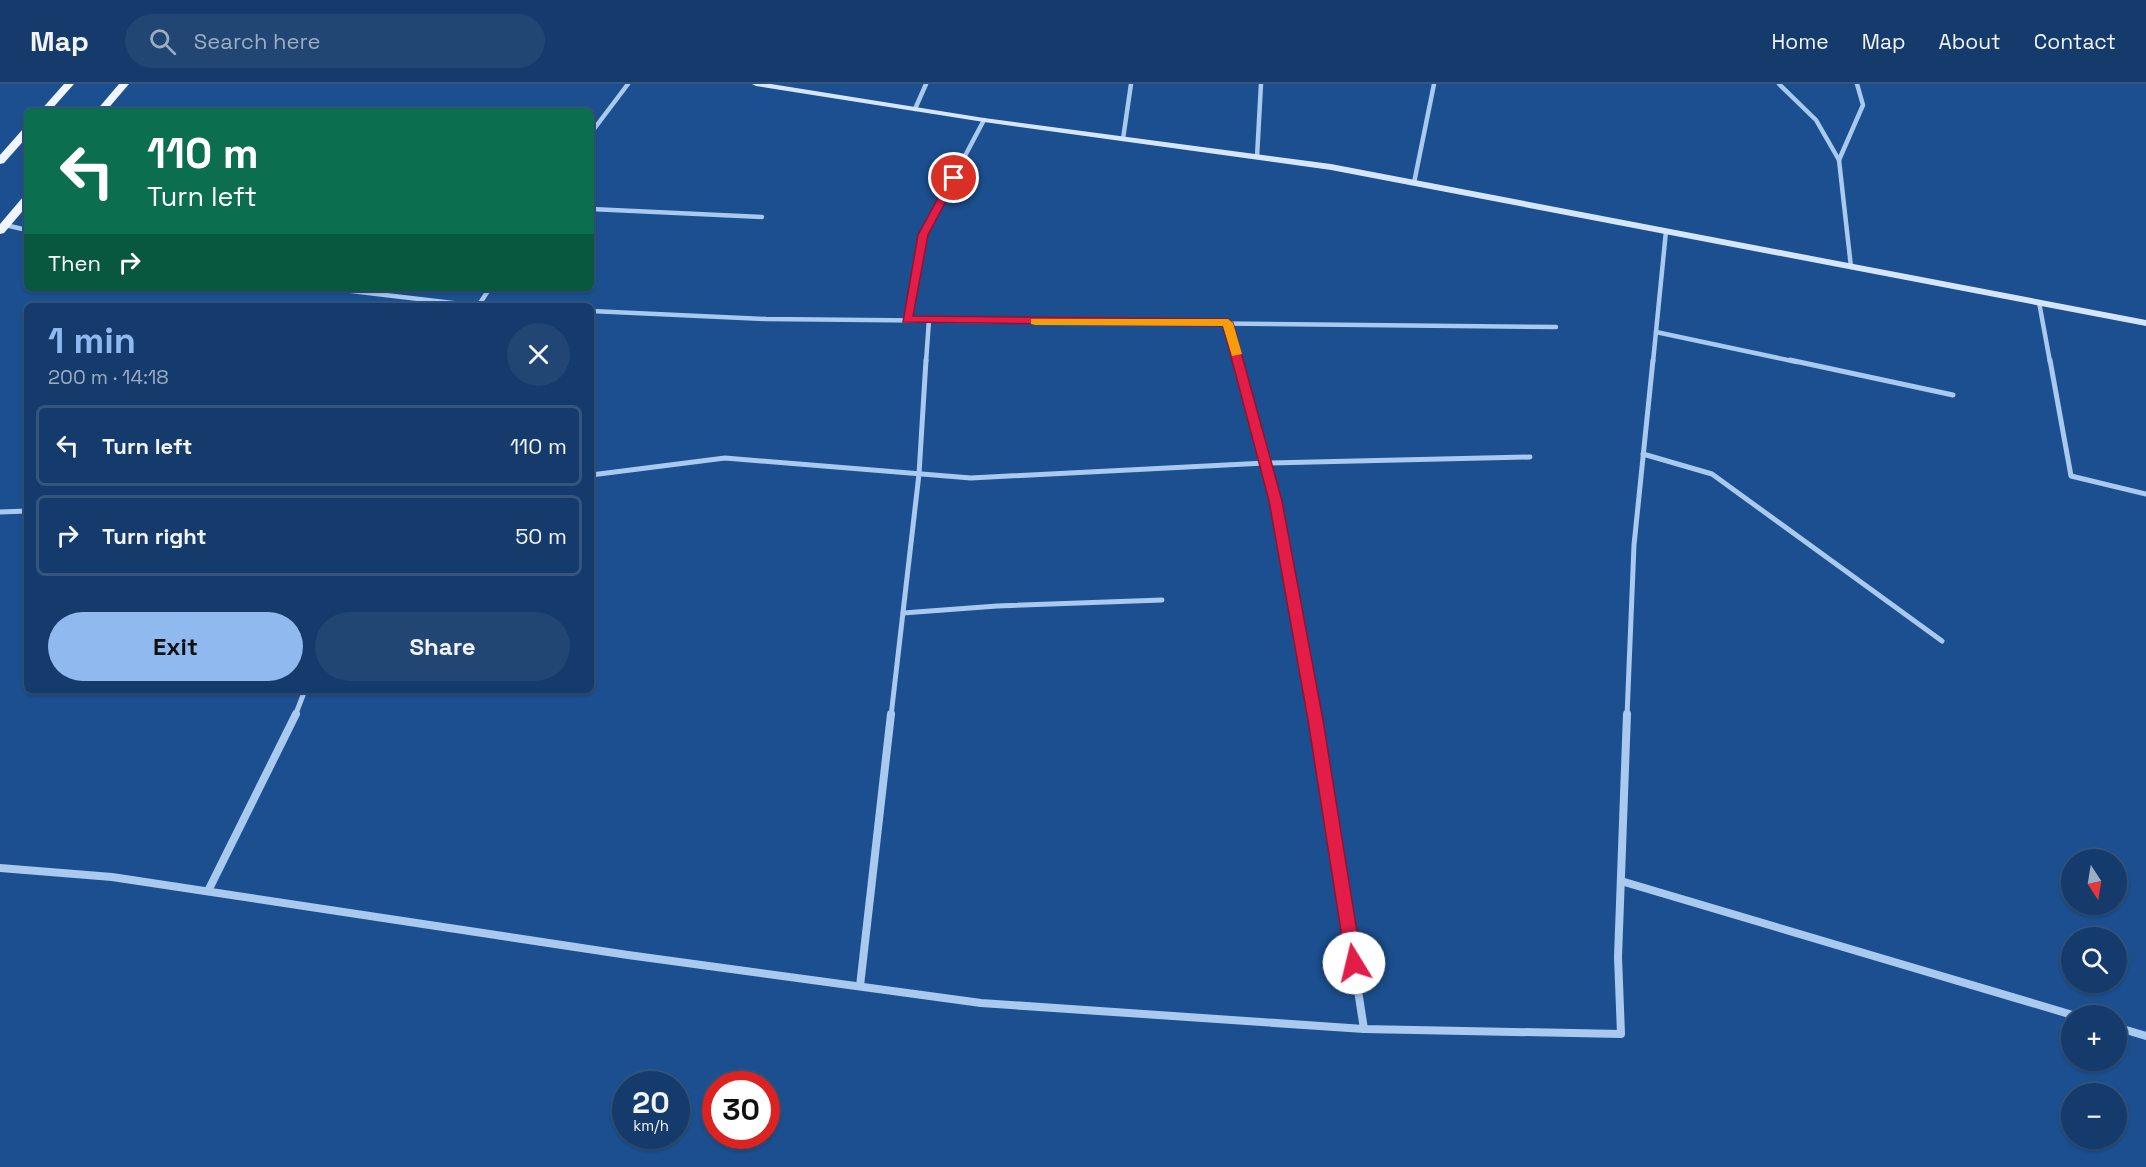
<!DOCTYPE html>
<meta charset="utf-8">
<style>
:root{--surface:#143b6b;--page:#214673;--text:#f1f3f6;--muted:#9dadc1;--line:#33557e;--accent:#90b9f0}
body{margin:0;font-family:"Space Grotesk",sans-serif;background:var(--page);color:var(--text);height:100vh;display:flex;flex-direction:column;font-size:22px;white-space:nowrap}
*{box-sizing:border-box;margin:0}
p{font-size:20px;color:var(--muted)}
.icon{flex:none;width:33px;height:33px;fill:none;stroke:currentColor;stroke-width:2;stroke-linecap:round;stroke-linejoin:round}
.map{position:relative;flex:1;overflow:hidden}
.panel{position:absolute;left:24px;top:219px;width:570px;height:390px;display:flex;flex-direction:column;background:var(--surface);border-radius:9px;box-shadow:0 2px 4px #0004,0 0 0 2px var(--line)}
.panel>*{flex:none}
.banner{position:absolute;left:24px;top:24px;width:570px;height:183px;border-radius:9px;box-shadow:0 2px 4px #0004,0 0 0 2px var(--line);background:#0b6e4f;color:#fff;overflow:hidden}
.needle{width:39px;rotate:168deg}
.controls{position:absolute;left:2061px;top:765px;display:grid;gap:12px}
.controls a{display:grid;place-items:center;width:66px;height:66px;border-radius:50%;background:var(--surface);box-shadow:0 2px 4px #0004,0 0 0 2px var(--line);font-size:30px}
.speed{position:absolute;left:612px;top:987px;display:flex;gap:12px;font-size:30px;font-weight:700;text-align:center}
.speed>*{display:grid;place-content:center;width:78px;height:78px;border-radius:50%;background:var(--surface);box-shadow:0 2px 4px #0004,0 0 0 2px var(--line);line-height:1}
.speed small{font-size:15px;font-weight:400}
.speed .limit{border:9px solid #d22;background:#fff;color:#111}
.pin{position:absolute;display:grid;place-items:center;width:51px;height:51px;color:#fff;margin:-26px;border:3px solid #fff;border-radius:50%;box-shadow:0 2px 6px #0007}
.me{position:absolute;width:66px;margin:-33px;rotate:351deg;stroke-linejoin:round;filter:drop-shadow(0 0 4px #0008)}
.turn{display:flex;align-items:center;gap:21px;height:126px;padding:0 24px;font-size:27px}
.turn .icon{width:78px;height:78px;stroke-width:2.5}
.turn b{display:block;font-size:42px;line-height:51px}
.then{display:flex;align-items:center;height:57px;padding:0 24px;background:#0003;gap:12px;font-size:22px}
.round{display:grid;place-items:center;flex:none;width:63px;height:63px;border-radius:32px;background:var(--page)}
.summary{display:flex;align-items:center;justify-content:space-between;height:102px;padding:0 24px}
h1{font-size:36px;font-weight:700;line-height:45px;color:var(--accent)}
.primary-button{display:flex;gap:12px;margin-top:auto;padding:12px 24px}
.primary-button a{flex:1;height:69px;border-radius:36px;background:var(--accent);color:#111;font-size:24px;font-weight:700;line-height:69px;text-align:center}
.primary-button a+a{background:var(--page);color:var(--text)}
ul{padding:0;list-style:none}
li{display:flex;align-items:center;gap:18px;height:81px;margin:0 12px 9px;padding:0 12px;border:3px solid var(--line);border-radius:9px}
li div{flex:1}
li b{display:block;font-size:22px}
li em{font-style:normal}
header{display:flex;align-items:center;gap:36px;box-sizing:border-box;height:84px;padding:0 30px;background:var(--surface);border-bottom:2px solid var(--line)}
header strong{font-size:28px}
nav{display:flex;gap:33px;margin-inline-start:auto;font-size:21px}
.search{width:420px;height:54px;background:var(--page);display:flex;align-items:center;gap:15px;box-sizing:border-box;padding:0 21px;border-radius:33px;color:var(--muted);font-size:22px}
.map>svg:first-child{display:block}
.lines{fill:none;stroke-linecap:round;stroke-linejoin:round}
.street-far2{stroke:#a9c9ee;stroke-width:4.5}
.street-far1{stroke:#a9c9ee;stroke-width:5}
.street{stroke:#a9c9ee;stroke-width:8}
.secondary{fill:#d6e6fa;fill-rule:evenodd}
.primary{fill:#f0f6ff;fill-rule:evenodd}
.route{fill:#e11d48;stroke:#92132f;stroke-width:1.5}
.slow{fill:#f59e0b}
</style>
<header>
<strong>Map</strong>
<div class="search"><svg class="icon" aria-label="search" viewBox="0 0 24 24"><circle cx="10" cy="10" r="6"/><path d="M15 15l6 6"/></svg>Search here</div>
<nav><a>Home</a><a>Map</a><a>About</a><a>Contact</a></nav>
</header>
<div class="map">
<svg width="2146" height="1083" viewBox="0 0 2146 1083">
<rect width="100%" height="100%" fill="#1b4f8f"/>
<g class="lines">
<!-- street-far2 -->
<g class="street-far2">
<path d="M1779,0L1816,36L1839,76"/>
<path d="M915,25L926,0"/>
<path d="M591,49L628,0"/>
<path d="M1123,55L1131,0"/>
<path d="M1257,73L1261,0"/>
<path d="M1414,99L1434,0"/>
<path d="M591,125L762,133"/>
<path d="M5,141L27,146"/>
<path d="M1851,183L1839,76L1863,21L1857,0"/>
<path d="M326,204L478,222"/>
<path d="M2039,218L2050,278"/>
<path d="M478,222L490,204"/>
<path d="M591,227L766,235L1556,243"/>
<path d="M907,236L923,151L984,36"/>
<path d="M1228,239L1239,278"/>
<path d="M1656,248L1797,278"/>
<path d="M926,278L929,236"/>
<path d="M1653,278L1666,147"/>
</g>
<!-- street-far1 -->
<g class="street-far1">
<path d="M1238,276L1276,416L1315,632"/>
<path d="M1790,276L1953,311"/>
<path d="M2050,276L2071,392L2146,410"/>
<path d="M1643,370L1712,390L1942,557"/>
<path d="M591,391L725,374L971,394L1265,379L1530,373"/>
<path d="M0,428L27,427"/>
<path d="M903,529L997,522L1162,516"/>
<path d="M295,632L305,606"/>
<path d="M891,632L919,390L926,276"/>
<path d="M1627,632L1634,461L1653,276"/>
</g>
<!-- street -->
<g class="street">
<path d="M1315,630L1364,945"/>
<path d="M0,784L112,793L628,871L981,919L1364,945L1621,950L1618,873L1627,630"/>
<path d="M1621,797L2076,932"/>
<path d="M208,807L296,630"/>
<path d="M860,902L891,630"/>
<path d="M2116,943L2146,952"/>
</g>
<!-- secondary -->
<path class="secondary" d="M752,0H771L984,34L1331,80L2146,236V242L1331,86L984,38L756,2Z"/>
<!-- primary -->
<g class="primary">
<path d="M64,0H74L50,27H40Z"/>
<path d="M119,0H129L106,27H96Z"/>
<path d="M27,44V53L4,79L0,80V71L23,45Z"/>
<path d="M27,112V122L4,149L0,150V140L23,113Z"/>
</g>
</g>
<!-- route -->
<path class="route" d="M954,91L958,94L928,151L913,232L1228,235L1233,239L1282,417L1323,636L1362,879L1360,884L1354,887L1348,884L1346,879L1308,636L1269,417L1223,242L903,238L918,151L949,94Z"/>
<!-- slow -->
<path class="slow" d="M1031,235H1228L1233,239L1242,270L1232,272L1223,242L1035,241L1031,240Z"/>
</svg>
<div class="controls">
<a><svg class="needle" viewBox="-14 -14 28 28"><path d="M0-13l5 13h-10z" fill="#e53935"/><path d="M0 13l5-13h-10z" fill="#9dadc1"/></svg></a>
<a><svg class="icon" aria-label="search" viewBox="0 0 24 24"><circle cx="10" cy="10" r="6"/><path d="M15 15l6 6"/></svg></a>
<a>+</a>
<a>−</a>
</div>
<div class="speed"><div>20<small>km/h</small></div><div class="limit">30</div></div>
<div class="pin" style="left:954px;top:94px;background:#d93025"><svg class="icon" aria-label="arrive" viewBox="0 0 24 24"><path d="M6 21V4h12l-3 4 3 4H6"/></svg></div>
<svg class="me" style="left:1354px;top:879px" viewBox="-20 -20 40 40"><circle r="19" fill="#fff"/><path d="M0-13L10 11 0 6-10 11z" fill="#e11d48"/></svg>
<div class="banner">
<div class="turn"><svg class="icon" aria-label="left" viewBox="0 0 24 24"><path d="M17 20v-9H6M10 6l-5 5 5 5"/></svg><div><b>110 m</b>Turn left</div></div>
<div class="then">Then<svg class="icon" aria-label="right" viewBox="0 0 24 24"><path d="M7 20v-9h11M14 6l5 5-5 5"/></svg></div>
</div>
<section class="panel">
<div class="summary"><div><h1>1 min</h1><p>200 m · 14:18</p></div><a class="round"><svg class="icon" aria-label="close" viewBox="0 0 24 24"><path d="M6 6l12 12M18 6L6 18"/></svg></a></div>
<ul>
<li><svg class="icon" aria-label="left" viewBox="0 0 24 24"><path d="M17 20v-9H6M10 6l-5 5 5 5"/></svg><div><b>Turn left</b></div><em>110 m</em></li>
<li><svg class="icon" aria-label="right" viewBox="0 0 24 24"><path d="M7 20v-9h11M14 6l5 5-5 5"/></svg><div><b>Turn right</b></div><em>50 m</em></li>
</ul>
<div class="primary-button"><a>Exit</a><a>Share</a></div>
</section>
</div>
